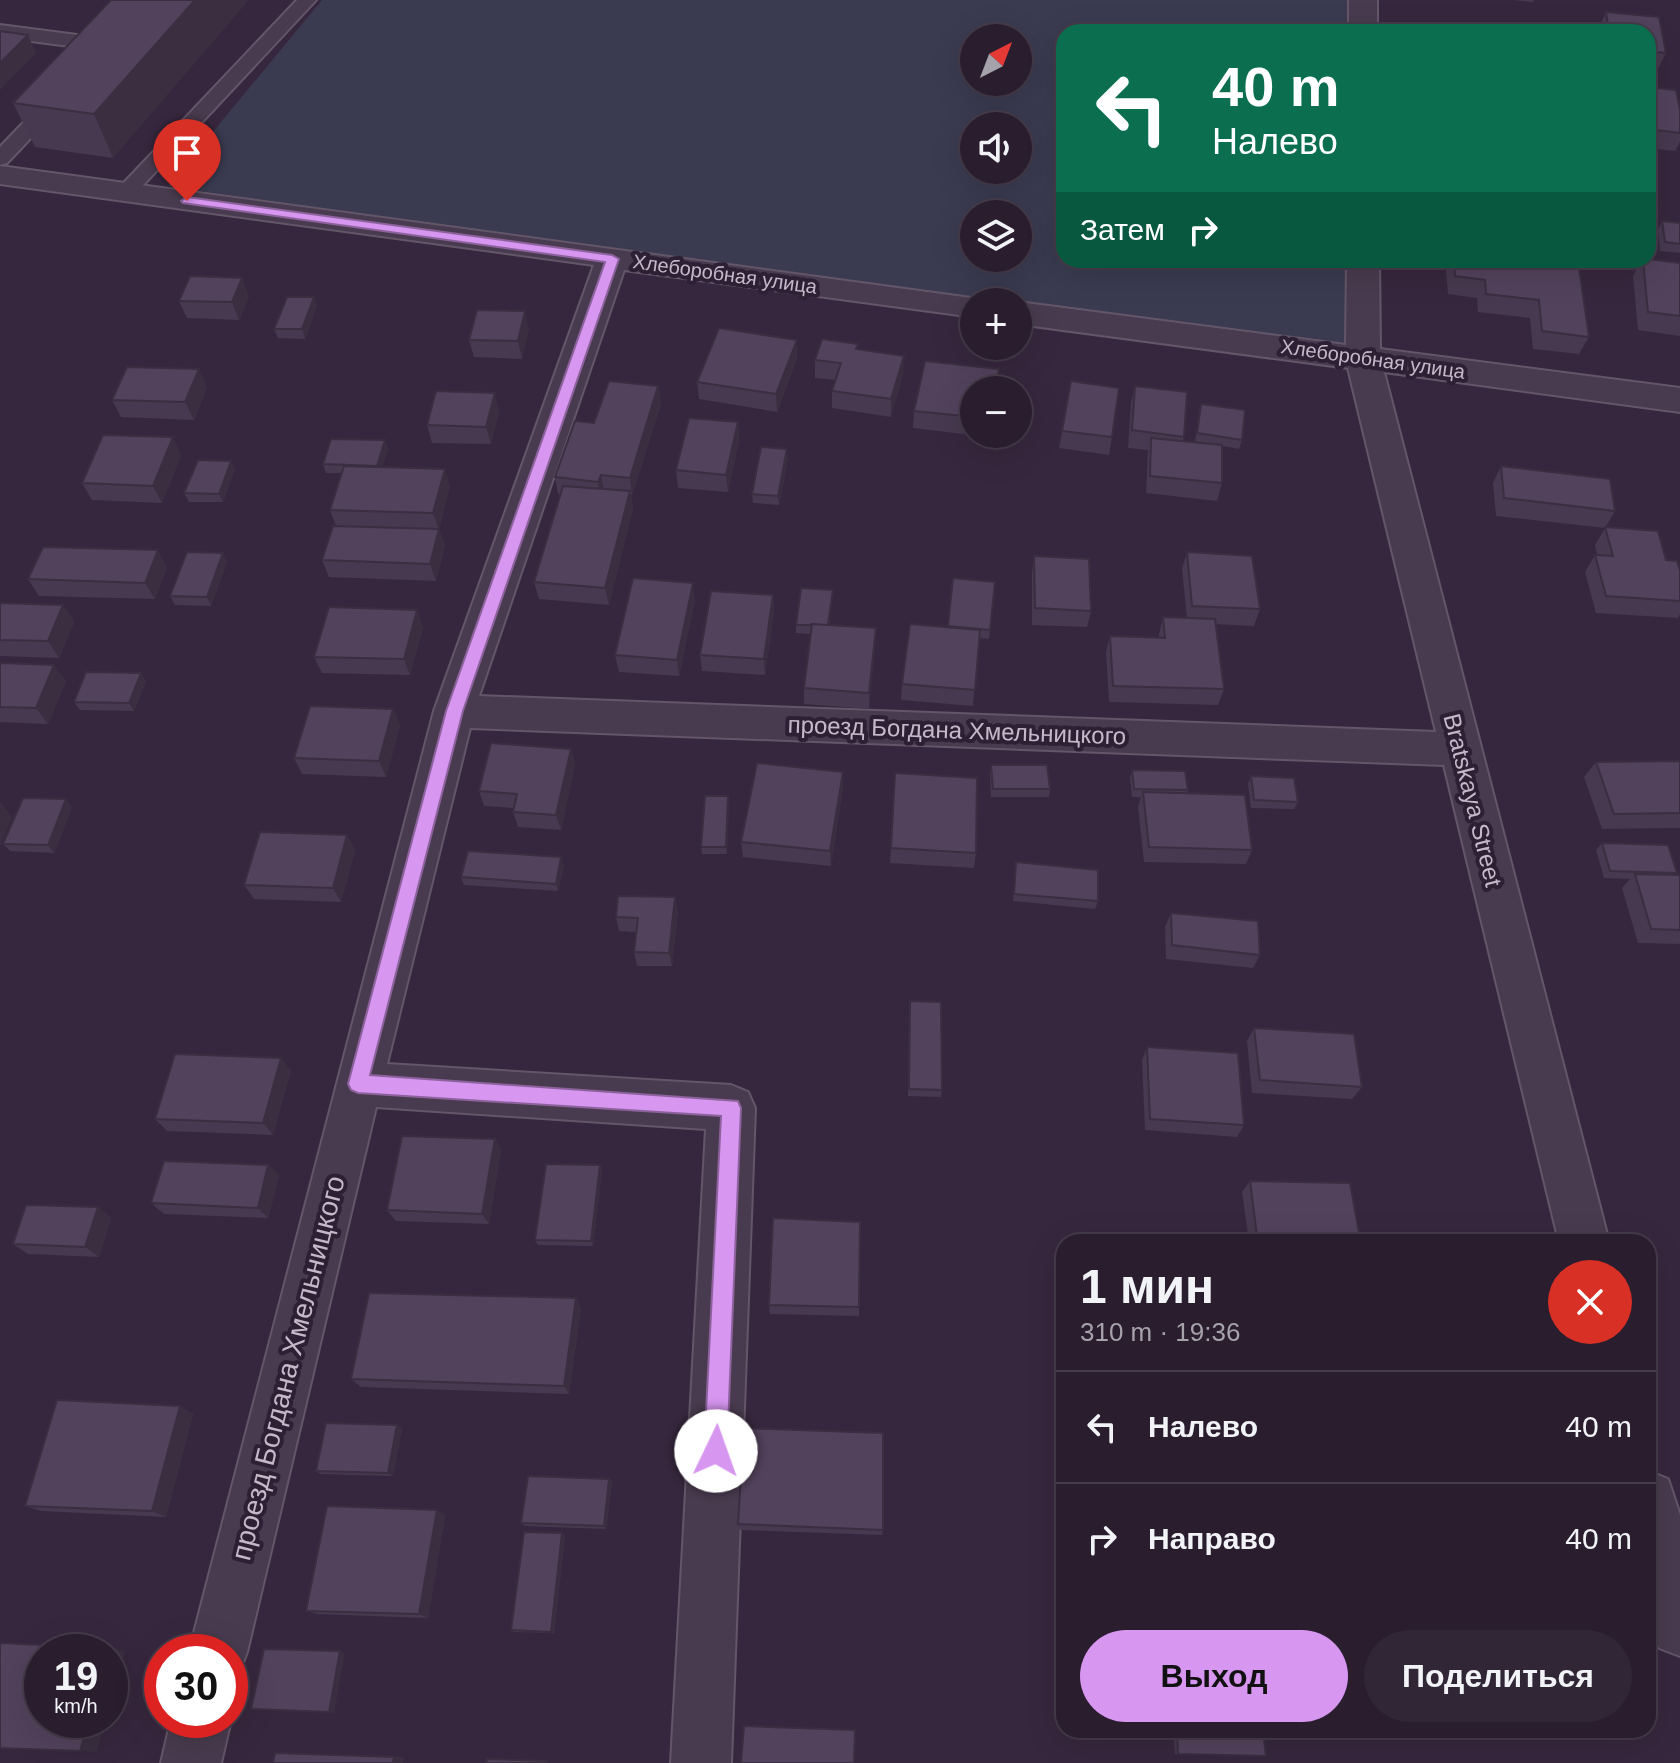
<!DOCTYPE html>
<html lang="ru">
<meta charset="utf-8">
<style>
:root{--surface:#291d2e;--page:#312636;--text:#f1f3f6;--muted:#a5a2aa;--line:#453b4a;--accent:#d796f0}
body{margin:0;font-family:Arial,sans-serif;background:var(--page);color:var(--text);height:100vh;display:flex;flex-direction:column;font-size:30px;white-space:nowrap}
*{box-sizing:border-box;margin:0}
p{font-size:26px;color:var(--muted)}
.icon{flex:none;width:44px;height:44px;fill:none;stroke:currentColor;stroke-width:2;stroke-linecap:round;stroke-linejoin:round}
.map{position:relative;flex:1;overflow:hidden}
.panel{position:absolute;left:1056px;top:1234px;width:600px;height:504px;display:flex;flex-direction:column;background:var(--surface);border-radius:24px;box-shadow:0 8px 32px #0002,0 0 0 2px var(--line)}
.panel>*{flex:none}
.hud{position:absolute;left:1056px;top:24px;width:600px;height:244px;border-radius:24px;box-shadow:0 8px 32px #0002,0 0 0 2px var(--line);background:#0b6e4f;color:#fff;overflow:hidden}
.needle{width:52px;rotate:42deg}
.tools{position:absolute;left:960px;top:24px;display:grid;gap:16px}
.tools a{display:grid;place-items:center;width:72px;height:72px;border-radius:50%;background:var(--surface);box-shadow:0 8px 32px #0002,0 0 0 2px var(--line);font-size:40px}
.speed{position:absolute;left:24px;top:1634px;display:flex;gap:16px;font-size:40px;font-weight:700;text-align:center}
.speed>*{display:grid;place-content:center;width:104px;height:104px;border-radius:50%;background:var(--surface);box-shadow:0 8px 32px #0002,0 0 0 2px var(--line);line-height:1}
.speed small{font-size:20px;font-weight:400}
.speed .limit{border:12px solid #d22;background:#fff;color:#111}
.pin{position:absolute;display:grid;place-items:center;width:68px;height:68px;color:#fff;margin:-82px -34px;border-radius:50% 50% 50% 0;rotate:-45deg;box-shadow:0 0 8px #0007}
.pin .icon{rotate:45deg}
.me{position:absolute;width:88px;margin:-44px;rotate:3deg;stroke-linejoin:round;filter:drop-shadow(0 0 6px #0008)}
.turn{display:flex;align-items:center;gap:28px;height:168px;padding:0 24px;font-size:36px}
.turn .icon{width:104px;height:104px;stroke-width:2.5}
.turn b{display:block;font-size:56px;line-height:68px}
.then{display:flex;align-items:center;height:76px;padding:0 24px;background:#0003;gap:16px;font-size:30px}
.round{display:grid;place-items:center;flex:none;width:84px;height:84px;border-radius:42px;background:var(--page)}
.overview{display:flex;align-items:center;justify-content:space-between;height:136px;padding:0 24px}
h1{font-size:48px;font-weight:700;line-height:60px}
.button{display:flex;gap:16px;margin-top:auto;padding:16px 24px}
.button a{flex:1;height:92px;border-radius:48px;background:var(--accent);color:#111;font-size:32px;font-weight:700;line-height:92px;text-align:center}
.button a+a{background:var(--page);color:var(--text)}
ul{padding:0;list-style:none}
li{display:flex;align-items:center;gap:24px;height:112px;padding:0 24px;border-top:2px solid var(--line)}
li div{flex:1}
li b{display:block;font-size:30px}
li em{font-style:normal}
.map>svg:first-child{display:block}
.green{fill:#3a3b50;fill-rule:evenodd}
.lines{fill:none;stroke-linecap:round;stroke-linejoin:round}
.service-casing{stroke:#645669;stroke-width:4}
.minor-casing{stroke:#645669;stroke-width:4}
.service{fill:#493b4f;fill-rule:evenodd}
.minor{fill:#493b4f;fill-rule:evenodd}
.wall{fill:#47394f}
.shaded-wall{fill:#3a2e40}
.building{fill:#53425c;stroke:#3a2e40;stroke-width:2}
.route{fill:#d796f0;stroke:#8c629c;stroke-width:2}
.labels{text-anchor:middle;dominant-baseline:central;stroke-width:8;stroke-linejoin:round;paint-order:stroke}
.far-street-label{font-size:20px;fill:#c4b8c9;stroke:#2e2034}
.street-label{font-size:24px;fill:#c4b8c9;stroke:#2e2034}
.near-street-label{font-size:28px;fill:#c4b8c9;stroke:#2e2034}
</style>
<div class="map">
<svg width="1680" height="1763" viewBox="0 0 1680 1763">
<rect width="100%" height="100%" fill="#37273e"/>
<!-- green -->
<path class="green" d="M322,0H1349V32H1064V260H1348L1347,346L618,252L168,186ZM974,38H1018V82H974ZM974,126H1018V170H974ZM974,214H1018V258H974Z"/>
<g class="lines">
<!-- service casing -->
<g class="service-casing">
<g id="service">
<path d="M297,0H316L133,196H119L116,192L119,188Z"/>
<path d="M0,25L108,39L118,45L108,51L0,37Z"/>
<path d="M56,94L66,100L63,104L7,163L0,165V147L49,96Z"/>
</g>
</g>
<!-- minor casing -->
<g class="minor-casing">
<g id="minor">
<rect x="1349" y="0" width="28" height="32"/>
<path d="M0,166L986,300L987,302H974V317L624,270L479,696L1436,732L1348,368L1018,324V302L1346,345L1347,260H1379L1380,349L1680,388V412L1384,372L1609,1242H1559L1444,765L470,728L387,1064L731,1085L748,1092L755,1108L731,1763H671L706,1129L376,1107L247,1652L239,1673L230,1676V1652H189L434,711L594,265L0,184Z"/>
<path d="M1648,1471L1668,1479L1680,1515V1656L1659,1648L1648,1615Z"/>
<path d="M230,1717L231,1720L221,1763H161L171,1720H230Z"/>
</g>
</g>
<!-- service -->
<use href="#service" class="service"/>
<!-- minor -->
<use href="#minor" class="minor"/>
</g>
<!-- wall -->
<g class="wall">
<path d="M111,0L113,158L35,147L13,103Z"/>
<path d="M1512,0H1534L1533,2Z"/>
<path d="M1606,12L1659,17L1666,53L1657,71L1648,70V32H1598V30Z"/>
<path d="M1648,87L1680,110V142L1675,151L1648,148Z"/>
<path d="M1648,170L1658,202L1649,220H1648Z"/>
<path d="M1662,221L1680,223V253L1660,251L1658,230Z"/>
<path d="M1445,260H1578L1589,337L1579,354L1533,349L1530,318L1478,312L1477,298L1448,294Z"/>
<path d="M1641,260L1680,263V336L1638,330L1633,276Z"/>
<path d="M249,296L239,320L187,318L179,301Z"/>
<path d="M317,306L305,339L278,338L274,329Z"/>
<path d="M529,329L522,359L474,357L469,340Z"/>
<path d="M858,350L903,374L891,417L832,408V391L836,380L815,378V360Z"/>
<path d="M797,358L777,412L699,399L697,382Z"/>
<path d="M999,369L997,390H974V434H990L989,437L913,428L914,411Z"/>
<path d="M1071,381L1112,437L1109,455L1059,448Z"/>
<path d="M658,386L661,404L632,495H631L633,508L609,605L539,599L534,582L560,494H558L555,477L594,423Z"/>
<path d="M1135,386L1184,437L1183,441L1195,442L1201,404L1242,440L1239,449L1222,446V483L1217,501L1146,493L1148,450L1128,448L1131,403Z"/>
<path d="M207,387L194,420L121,417L112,400Z"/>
<path d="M499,411L491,444L432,443L427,425Z"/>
<path d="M738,422L739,440L728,492L678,488L676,470Z"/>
<path d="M388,449L382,467L450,486L439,529L445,546L436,581L329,577L322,560L336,526L330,510L341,473H326L323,464Z"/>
<path d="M181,455L162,503L92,500L82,483Z"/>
<path d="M788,458L779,505L753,503L752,494Z"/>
<path d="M231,461L235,469L223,502H189L184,493Z"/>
<path d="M1501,466L1615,511L1605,528L1666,560L1680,571V614L1678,618L1596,613L1585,572L1595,555H1597L1595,545L1605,528L1496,516L1493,483Z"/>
<path d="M1187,552L1260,609L1254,626L1215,624L1224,689L1218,705L1109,702L1106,652L1110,636L1159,637V634L1163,617L1187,618L1182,569Z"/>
<path d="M1034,556L1091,611L1087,627L1032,625V573Z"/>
<path d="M227,562L211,606L175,605L170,596Z"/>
<path d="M167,567L155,599L39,596L28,579Z"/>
<path d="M995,582L989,639L979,638L973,706L901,700L902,684Z"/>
<path d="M833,590L829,626L875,645L869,709L804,704V688L811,634L796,633V625Z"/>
<path d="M773,595L774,611L765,675L702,671L700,655Z"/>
<path d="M695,600L679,676L619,672L615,655Z"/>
<path d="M0,603L63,605L74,622L59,658L0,656Z"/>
<path d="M423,627L410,675L322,673L314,657Z"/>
<path d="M0,663L66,681L48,724L0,722Z"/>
<path d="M141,673L146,682L134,711L80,710L74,702Z"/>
<path d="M393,709L400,725L386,777L302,774L294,758Z"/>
<path d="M571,749L575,764L561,830L518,827L513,812V808L484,806L479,791Z"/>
<path d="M1680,761V828L1602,829L1584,777L1596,762Z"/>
<path d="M991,765L1050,789L1049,797H991L990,773Z"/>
<path d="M1132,770L1188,790L1187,793L1252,850L1246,864L1144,862L1138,807L1141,797H1132L1130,777Z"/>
<path d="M895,773L976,853L974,868L890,863Z"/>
<path d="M1251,776L1298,802L1294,809L1251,808L1248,784Z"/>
<path d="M843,787L831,866L743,857L741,842Z"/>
<path d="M728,796L729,804L727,854H702L701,847Z"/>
<path d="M72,807L54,853L10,851L3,844Z"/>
<path d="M347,835L355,850L341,902L254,899L244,885Z"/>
<path d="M1602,843L1677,873L1675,875H1680V944L1638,943L1622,888L1630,879L1604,878L1596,850Z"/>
<path d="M1016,862L1098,901L1095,909L1013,901Z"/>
<path d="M564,865L558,891L464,885L461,877Z"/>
<path d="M678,912L672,966H637L634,952L636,932L619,931L616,917Z"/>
<path d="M1171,913L1260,955L1253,968L1166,959L1165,927Z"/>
<path d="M909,1008L942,1090L941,1097L908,1096Z"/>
<path d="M1254,1028L1362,1087L1352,1099L1252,1093L1247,1041Z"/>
<path d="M1147,1047L1244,1125L1237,1137L1145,1130L1142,1060Z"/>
<path d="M291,1070L273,1135L167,1131L155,1119Z"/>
<path d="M495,1139L501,1150L489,1224L396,1221L387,1210Z"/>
<path d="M268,1165L279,1176L268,1218L164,1214L151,1203Z"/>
<path d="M600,1165L602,1171L593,1246L538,1245L535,1240Z"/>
<path d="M1250,1181L1360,1238L1356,1242H1249L1242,1192Z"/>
<path d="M98,1207L111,1218L99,1257L28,1254L13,1244Z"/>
<path d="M860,1222L859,1316L770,1314L769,1305Z"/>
<path d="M581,1307L569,1394L361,1387L351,1379Z"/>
<path d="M193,1414L166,1517L41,1511L25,1506Z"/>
<path d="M397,1425L402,1429L393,1476L321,1474L316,1471Z"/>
<path d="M609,1479L612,1482L606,1529L525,1526L521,1523Z"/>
<path d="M445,1515L428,1618L317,1614L306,1611Z"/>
<path d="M738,1524L883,1530L882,1535L740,1530Z"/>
<path d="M562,1533L565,1536L554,1633L514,1632L511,1630Z"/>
<path d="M1173,1730H1263L1266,1756L1175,1754Z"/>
</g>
<!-- shaded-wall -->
<g class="shaded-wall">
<path d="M195,0H249L113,158L94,114Z"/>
<path d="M28,35L36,53L0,90V63Z"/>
<path d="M242,278L249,296L239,320L232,302Z"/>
<path d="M314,297L317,306L305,339L302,329Z"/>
<path d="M525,311L529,329L522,359L518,341Z"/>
<path d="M797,340V358L777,412L776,394Z"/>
<path d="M904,356L903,374L891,417V399Z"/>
<path d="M199,369L207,387L194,420L185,402Z"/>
<path d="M658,386L661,404L632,495L630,478Z"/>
<path d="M495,393L499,411L491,444L486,427Z"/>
<path d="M738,422L739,440L728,492L726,475Z"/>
<path d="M173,437L181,455L162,503L153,486Z"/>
<path d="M385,440L388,449L380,475L377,466Z"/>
<path d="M787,449L788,458L779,505L778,496Z"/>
<path d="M231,461L235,469L223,502L219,494Z"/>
<path d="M445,469L450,486L439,529L445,546L436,581L430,564L439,530L433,513Z"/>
<path d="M601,475L604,492L601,499L598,482Z"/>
<path d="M630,491L633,508L609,605L605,588Z"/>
<path d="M158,550L167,567L155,599L145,583Z"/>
<path d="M223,553L227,562L211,606L207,597Z"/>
<path d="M693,583L695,600L679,676L677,660Z"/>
<path d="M773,595L774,611L765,675L764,659Z"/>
<path d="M63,605L74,622L59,658L48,641Z"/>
<path d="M417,610L423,627L410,675L404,659Z"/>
<path d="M876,628L875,645L869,709V693Z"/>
<path d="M54,665L66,681L48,724L36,708Z"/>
<path d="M141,673L146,682L134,711L129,703Z"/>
<path d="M393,709L400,725L386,777L379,761Z"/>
<path d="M571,749L575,764L561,830L556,815Z"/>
<path d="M843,772V787L831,866L830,851Z"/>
<path d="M728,796L729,804L727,854L726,847Z"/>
<path d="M66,799L72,807L54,853L48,845Z"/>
<path d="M0,802L12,817L0,846Z"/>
<path d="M347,835L355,850L341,902L333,888Z"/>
<path d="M561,857L564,865L558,891L556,884Z"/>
<path d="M675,897L678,912L672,966L669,953Z"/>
<path d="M281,1058L291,1070L273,1135L263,1123Z"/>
<path d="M495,1139L501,1150L489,1224L482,1214Z"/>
<path d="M268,1165L279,1176L268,1218L258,1208Z"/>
<path d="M600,1165L602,1171L593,1246L591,1241Z"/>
<path d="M98,1207L111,1218L99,1257L85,1247Z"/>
<path d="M576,1298L581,1307L569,1394L564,1386Z"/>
<path d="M180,1406L193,1414L166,1517L152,1511Z"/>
<path d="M397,1425L402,1429L393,1476L388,1473Z"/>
<path d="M609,1479L612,1482L606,1529L604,1526Z"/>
<path d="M437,1510L445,1515L428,1618L419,1614Z"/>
<path d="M562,1533L565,1536L554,1633L551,1632Z"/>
<path d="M109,1648L125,1651L110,1703V1652H108Z"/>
<path d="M340,1651L345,1653L334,1713L329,1712Z"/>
<path d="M89,1720H105L97,1752L80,1751Z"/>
<path d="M394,1757H404L403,1763H393Z"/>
</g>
<!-- building -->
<g class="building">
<path d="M111,0H195L94,114L13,103Z"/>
<path d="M1606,12L1659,17L1666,53L1648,51V32H1609Z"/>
<path d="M1507,29L1534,32H1507Z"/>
<path d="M0,31L28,35L0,63Z"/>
<path d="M1648,87L1676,90L1680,110V133L1648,129Z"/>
<path d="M1648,170L1653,171L1658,202L1648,201Z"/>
<path d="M1662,221L1680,223V244L1665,242Z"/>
<path d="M1648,259L1680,263V316L1648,312L1643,260H1648Z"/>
<path d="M1454,260H1578L1589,337L1542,331L1539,300L1486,294L1485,280L1455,276Z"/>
<path d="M190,276L242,278L232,302L179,301Z"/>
<path d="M287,297H314L302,329H274Z"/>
<path d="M477,310L525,311L518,341L469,340Z"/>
<path d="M719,328L797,340L776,394L697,382Z"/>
<path d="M822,339L858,344L856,349L904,356L891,399L832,391L841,363L815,360Z"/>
<path d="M925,361L999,369L996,390H974V417L914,411Z"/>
<path d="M127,367L199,369L185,402L112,400Z"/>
<path d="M609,381L658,386L630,478L601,475L598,482L555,477L575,421L594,423Z"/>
<path d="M1071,381L1119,388L1112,437L1062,431Z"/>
<path d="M1135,386L1187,392L1184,437L1132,430Z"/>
<path d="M436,391L495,393L486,427L427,425Z"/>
<path d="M1201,404L1245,410L1242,440L1197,433Z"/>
<path d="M689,418L738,422L726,475L676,470Z"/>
<path d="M103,435L173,437L153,486L82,483Z"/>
<path d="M1151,438L1222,445V483L1150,476Z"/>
<path d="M331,439L385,440L377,466L323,464Z"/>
<path d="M761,447L787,449L778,496L752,494Z"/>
<path d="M198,460L231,461L219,494L184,493Z"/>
<path d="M344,466L445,469L433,513L330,510Z"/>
<path d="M1501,466L1610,479L1615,511L1504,498Z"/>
<path d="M563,486L630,491L605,588L534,582Z"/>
<path d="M333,526L439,529L430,564L322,560Z"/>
<path d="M1605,527L1658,531L1666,560L1677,561L1680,571V601L1606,596L1595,555L1613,556Z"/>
<path d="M43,547L158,550L145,583L28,579Z"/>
<path d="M187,552L223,553L207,597L170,596Z"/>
<path d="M1187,552L1252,556L1260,609L1192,606Z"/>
<path d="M1034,556L1089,559L1091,611L1035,608Z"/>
<path d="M633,578L693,583L677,660L615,655Z"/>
<path d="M953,578L995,582L990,630L948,626Z"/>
<path d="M801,588L833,590L828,625H796Z"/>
<path d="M711,591L773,595L764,659L700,655Z"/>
<path d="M0,603L63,605L48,641L0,640Z"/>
<path d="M329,607L417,610L404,659L314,657Z"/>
<path d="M1163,617L1215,619L1224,689L1113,686L1110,636L1165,638Z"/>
<path d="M812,624L876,628L869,693L804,688Z"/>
<path d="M910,624L980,630L975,690L902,684Z"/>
<path d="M0,663L54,665L36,708L0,707Z"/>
<path d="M86,672L141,673L129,703L74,702Z"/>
<path d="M310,706L393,709L379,761L294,758Z"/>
<path d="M491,743L571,749L556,815L513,812L517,794L479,791Z"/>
<path d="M1680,761V813L1614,814L1596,762Z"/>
<path d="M757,763L843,772L830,851L741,842Z"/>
<path d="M991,765H1047L1050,789H993Z"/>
<path d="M1132,770L1185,771L1188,790L1134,789Z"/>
<path d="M895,773L977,778L976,853L891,848Z"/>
<path d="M1251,776L1294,778L1298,802L1254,800Z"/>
<path d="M1143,792L1245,795L1252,850L1149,847Z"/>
<path d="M705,796H728L726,847H701Z"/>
<path d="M23,798L66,799L48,845L3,844Z"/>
<path d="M260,832L347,835L333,888L244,885Z"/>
<path d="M1602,843L1668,845L1677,873L1610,871Z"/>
<path d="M468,851L561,857L556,884L461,877Z"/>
<path d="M1016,862L1098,870V901L1014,894Z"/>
<path d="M1635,874L1680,875V930L1651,929Z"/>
<path d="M618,896L675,897L669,953L634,952L638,918L616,917Z"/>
<path d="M1171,913L1258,921L1260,955L1172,945Z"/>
<path d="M910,1001L941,1002L942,1090L909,1089Z"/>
<path d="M1254,1028L1354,1034L1362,1087L1260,1080Z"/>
<path d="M1147,1047L1238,1053L1244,1125L1150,1119Z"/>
<path d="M175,1054L281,1058L263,1123L155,1119Z"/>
<path d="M402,1136L495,1139L482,1214L387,1210Z"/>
<path d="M164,1161L268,1165L258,1208L151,1203Z"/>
<path d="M546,1164L600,1165L591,1241L535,1240Z"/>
<path d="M1250,1181L1350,1183L1360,1238L1257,1236Z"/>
<path d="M26,1205L98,1207L85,1247L13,1244Z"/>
<path d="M773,1218L860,1222L859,1307L769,1305Z"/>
<path d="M369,1293L576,1298L564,1386L351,1379Z"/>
<path d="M57,1400L180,1406L152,1511L25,1506Z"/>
<path d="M326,1423L397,1425L388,1473L316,1471Z"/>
<path d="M744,1428L883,1433V1530L738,1524Z"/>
<path d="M528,1476L609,1479L604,1526L521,1523Z"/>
<path d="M327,1506L437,1510L419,1614L306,1611Z"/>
<path d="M524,1532L562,1533L551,1632L511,1630Z"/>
<path d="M0,1643L109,1648L108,1652H42V1720H89L80,1751L0,1748Z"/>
<path d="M264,1649L340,1651L329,1712L251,1709Z"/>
<path d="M744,1726L855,1730L854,1763H741Z"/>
<path d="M1177,1730H1263L1266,1756L1178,1754Z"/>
<path d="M275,1753L394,1757L393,1763H273Z"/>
<path d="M487,1759L547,1761L546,1763H486Z"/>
</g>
<!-- route -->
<path class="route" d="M187,197L612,255L619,259L463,711L370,1075L738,1101L741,1108L727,1451L724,1459L716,1462L708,1459L704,1451L721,1116L358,1093L351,1090L348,1084L446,711L605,262L183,203L181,201Z"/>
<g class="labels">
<!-- far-street labels -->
<g class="far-street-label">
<text transform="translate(725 274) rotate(8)">Хлеборобная улица</text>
<text transform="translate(1373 359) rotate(8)">Хлеборобная улица</text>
</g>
<!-- street labels -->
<g class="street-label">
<text transform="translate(957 730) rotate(2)">проезд Богдана Хмельницкого</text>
<text transform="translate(1473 800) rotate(76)">Bratskaya Street</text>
</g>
<!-- near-street labels -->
<g class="near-street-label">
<text transform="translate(288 1368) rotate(-76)">проезд Богдана Хмельницкого</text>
</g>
</g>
</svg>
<div class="tools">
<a><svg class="needle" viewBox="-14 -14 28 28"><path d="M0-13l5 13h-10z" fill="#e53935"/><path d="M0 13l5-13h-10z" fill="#a5a2aa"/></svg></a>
<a><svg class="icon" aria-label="sound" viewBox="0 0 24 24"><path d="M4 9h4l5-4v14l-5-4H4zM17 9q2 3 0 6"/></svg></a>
<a><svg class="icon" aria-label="layers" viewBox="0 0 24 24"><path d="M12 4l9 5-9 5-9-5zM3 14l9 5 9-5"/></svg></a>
<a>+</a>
<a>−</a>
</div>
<div class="speed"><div>19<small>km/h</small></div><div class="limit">30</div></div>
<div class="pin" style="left:187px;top:201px;background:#d93025"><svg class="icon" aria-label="arrive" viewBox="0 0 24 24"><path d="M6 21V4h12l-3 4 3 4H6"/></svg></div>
<svg class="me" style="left:716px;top:1451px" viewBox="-20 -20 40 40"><circle r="19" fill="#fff"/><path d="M0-13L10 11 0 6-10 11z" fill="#d796f0"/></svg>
<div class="hud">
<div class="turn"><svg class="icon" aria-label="left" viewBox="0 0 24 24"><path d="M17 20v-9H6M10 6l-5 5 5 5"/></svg><div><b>40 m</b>Налево</div></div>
<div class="then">Затем<svg class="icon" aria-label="right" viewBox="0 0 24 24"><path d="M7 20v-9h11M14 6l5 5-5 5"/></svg></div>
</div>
<section class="panel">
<div class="overview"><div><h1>1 мин</h1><p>310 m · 19:36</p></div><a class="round" style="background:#d93025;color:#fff"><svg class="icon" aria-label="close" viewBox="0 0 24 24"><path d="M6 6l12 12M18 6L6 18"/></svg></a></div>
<ul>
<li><svg class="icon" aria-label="left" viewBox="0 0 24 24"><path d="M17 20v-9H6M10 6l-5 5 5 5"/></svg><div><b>Налево</b></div><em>40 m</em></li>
<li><svg class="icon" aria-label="right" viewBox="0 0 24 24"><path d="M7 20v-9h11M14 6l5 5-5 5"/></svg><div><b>Направо</b></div><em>40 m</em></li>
</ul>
<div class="button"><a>Выход</a><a>Поделиться</a></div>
</section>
</div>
